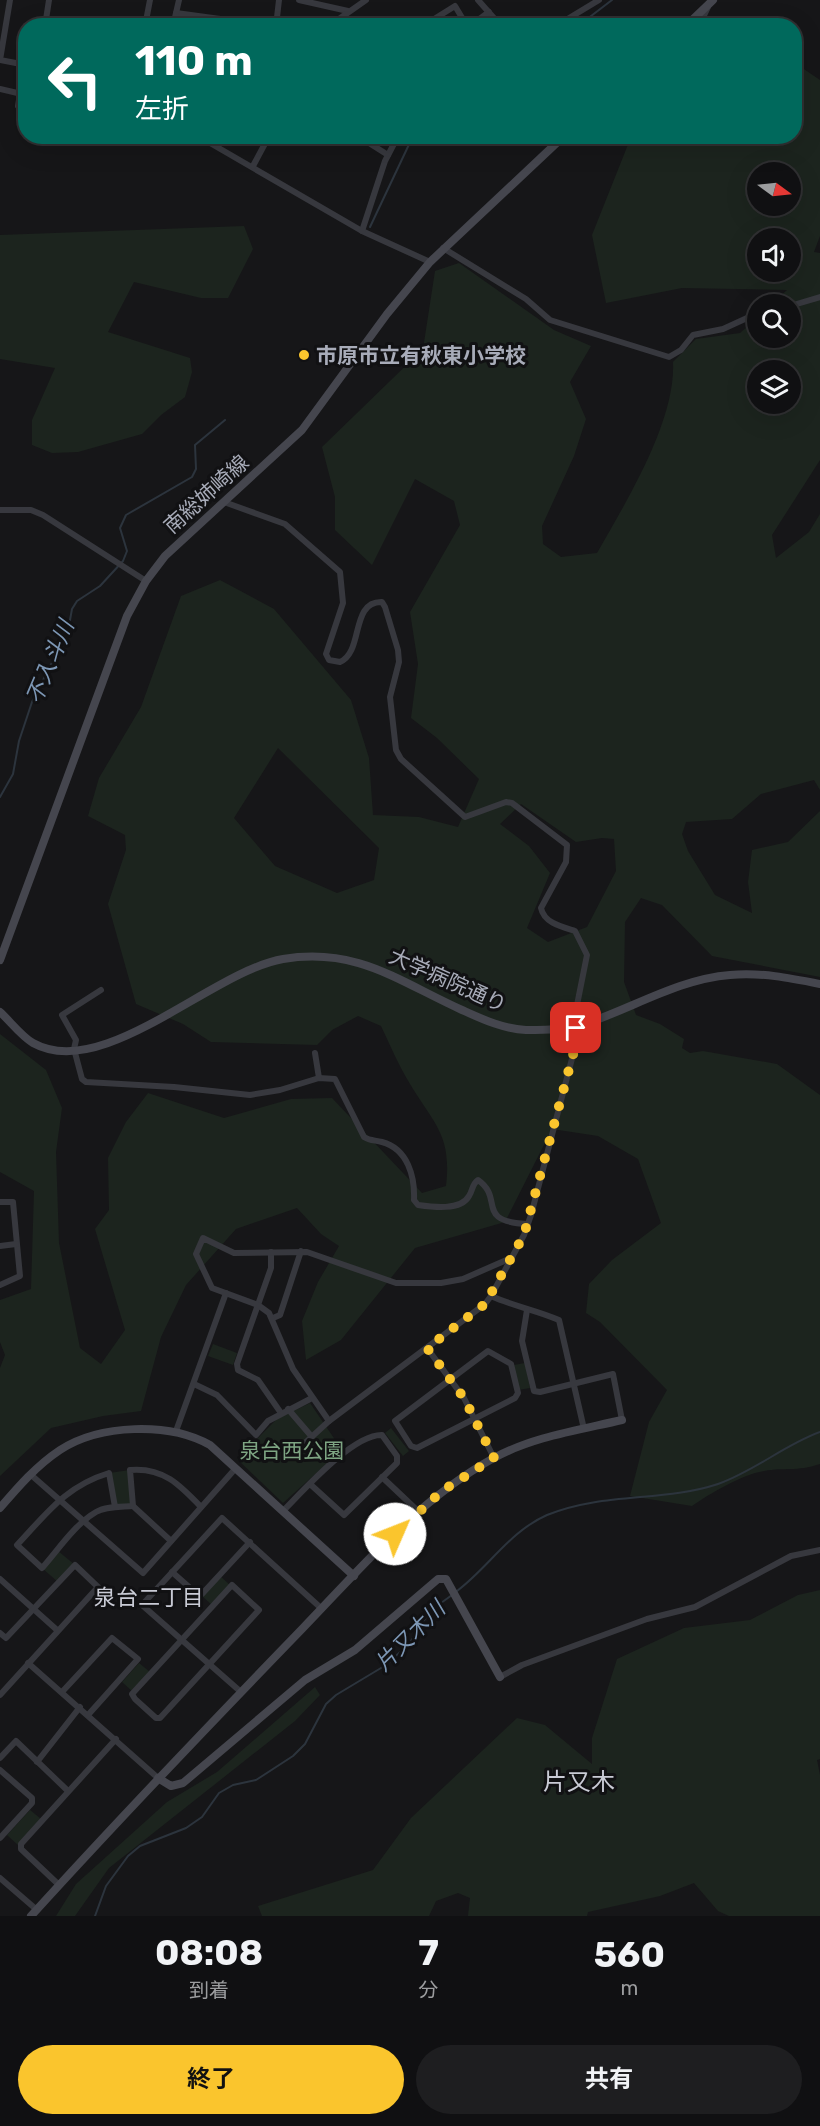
<!DOCTYPE html>
<html lang="ja">
<meta charset="utf-8">
<style>
:root{--surface:#101012;--page:#1e1e20;--text:#f1f3f6;--muted:#9c9d9f;--line:#303032;--accent:#fac52d}
body{margin:0;font-family:Rubik,"Noto Sans JP",sans-serif;background:var(--page);color:var(--text);height:100vh;display:flex;flex-direction:column;font-size:22px;white-space:nowrap}
*{box-sizing:border-box;margin:0}
p{font-size:20px;color:var(--muted)}
.icon{flex:none;width:33px;height:33px;fill:none;stroke:currentColor;stroke-width:2;stroke-linecap:round;stroke-linejoin:round}
.map{position:relative;height:1916px;overflow:hidden}
.side{display:flex;flex-direction:column;background:var(--surface);flex:1}
.side>*{flex:none}
.guide{position:absolute;left:18px;top:18px;width:784px;height:126px;border-radius:24px;box-shadow:0 6px 24px #0002,0 0 0 2px var(--line);background:#00695c;color:#fff;overflow:hidden}
.needle{width:39px;rotate:105deg}
.controls{position:absolute;left:747px;top:162px;display:grid;gap:12px}
.controls a{display:grid;place-items:center;width:54px;height:54px;border-radius:50%;background:var(--surface);box-shadow:0 6px 24px #0002,0 0 0 2px var(--line);font-size:30px}
.pin{position:absolute;display:grid;place-items:center;width:51px;height:51px;color:#fff;margin:-26px;border-radius:12px;box-shadow:0 3px 9px #0006}
.me{position:absolute;width:66px;margin:-33px;rotate:46deg;stroke-linejoin:round;filter:drop-shadow(0 0 4px #0008)}
.turn{display:flex;align-items:center;gap:21px;height:126px;padding:0 18px;font-size:27px}
.turn .icon{width:78px;height:78px;stroke-width:2.5}
.turn b{display:block;font-size:42px;line-height:51px}
.eta{display:flex;justify-content:space-evenly;align-items:center;height:102px;text-align:center}
.eta b{font-size:36px;font-weight:700;line-height:42px}
.action{display:flex;gap:12px;margin-top:auto;padding:12px 18px}
.action a{flex:1;height:69px;border-radius:36px;background:var(--accent);color:#111;font-size:24px;font-weight:700;line-height:69px;text-align:center}
.action a+a{background:var(--page);color:var(--text)}
.map>svg:first-child{display:block}
.green{fill:#1c241e;fill-rule:evenodd}
.lines{fill:none;stroke-linecap:round;stroke-linejoin:round}
.stream{stroke:#2c343d;stroke-width:2}
.street{stroke:#37383e;stroke-width:6}
.secondary{stroke:#45464e;stroke-width:8}
.street-bridge{stroke:#37383e;stroke-width:6}
.route{stroke:#fac52d;stroke-width:10;stroke-dasharray:0 18}
.poi-dot{fill:#fac52d;stroke:#111113;stroke-width:2}
.labels{text-anchor:middle;dominant-baseline:central;stroke-width:6;stroke-linejoin:round;paint-order:stroke}
.poi-label{font-size:21px;font-weight:bold;fill:#a8acb9;stroke:#111113;text-anchor:start}
.street-label{font-size:21px;fill:#a8acb9;stroke:#111113}
.park-label{font-size:21px;fill:#7ea583;stroke:#111113}
.water-label{font-size:22px;font-style:italic;fill:#7d97b5;stroke:#111113}
.neighbourhood-label{font-size:22px;fill:#c9cbd5;stroke:#111113}
.quarter-label{font-size:24px;fill:#c9cbd5;stroke:#111113}
</style>
<div class="map">
<svg width="820" height="1916" viewBox="0 0 820 1916">
<rect width="100%" height="100%" fill="#161618"/>
<!-- green -->
<g class="green">
<path d="M795,63L820,80V236L814,252L820,253V460L772,535L776,558L809,532L820,514V790L814,780L761,794L732,819L686,822L682,834L688,851L715,895L752,913L748,882L752,850L788,842L820,811V977L712,956L662,905L641,898L625,922L624,982L636,1015L660,1024L684,1039L682,1048L690,1053L703,1051L777,1064L820,1095V1464C796,1472 785,1467 764,1471C741,1475 711,1493 692,1506L630,1496L649,1422L667,1390L600,1322L586,1313L589,1284L612,1260L661,1223L638,1159L598,1136L552,1129L505,1222L415,1248L341,1340L306,1360L302,1321L318,1282L339,1246L321,1234L297,1208L236,1229L186,1285L161,1337L141,1411L103,1416L51,1428L0,1476V1368L5,1355L0,1342V1300L31,1289L34,1191L0,1172V1034L46,1070L62,1108L56,1152L59,1243L80,1348L101,1364L125,1330L95,1229L109,1210L108,1158L126,1122L148,1093L224,1118L291,1099L332,1098L422,1193L446,1186C452,1135 434,1124 410,1084C399,1066 390,1045 381,1026L358,1016L332,1030L317,1045L211,1042L183,1024L136,1004L108,904L126,850L125,835L88,816L99,778L141,707L181,596L220,580L274,609L351,700L369,758L373,815L419,817L458,827L479,779L437,738L411,718L418,664L410,612L460,525L454,501L415,479L372,565L335,530V497L322,447L423,349L435,271L459,263L554,330L591,346L570,382L586,419L574,456L542,526L543,544L561,557L597,553C626,502 676,421 673,362L696,339L740,333L757,318L758,338H790V304H772L787,290L682,288L606,303L592,235L631,137L795,136ZM758,172H790V206H758ZM758,238H790V272H758ZM758,370H790V404H758ZM278,748L379,848L374,880L337,893L275,866L234,818ZM521,804L576,842L602,838L614,839L616,871L587,927L548,942L527,928L550,873L529,846L500,824Z"/>
<path d="M244,226L253,249L228,298H201L134,282L108,332L190,358L192,372L185,397L161,415L142,434L78,452L52,453L32,445V420L55,368L0,359V235Z"/>
<path d="M213,1344L237,1353L233,1365L208,1356Z"/>
<path d="M525,1363L530,1388L518,1390L514,1365Z"/>
<path d="M310,1403L342,1450L283,1503L237,1459L277,1419Z"/>
<path d="M391,1428L409,1451L403,1456L385,1433Z"/>
<path d="M130,1470L133,1506L115,1507L109,1473Z"/>
<path d="M58,1551L75,1565L58,1582L42,1568Z"/>
<path d="M220,1576L230,1585L212,1605L202,1596Z"/>
<path d="M820,1590V1759L817,1760L820,1775V1916H729L718,1911L694,1883L660,1896L588,1912L587,1916H468L470,1898L458,1893L436,1901L429,1916H262L258,1906L373,1870L411,1818L517,1718L545,1725L592,1764V1738L617,1659L684,1628L750,1620L798,1595Z"/>
<path d="M139,1663L150,1672L132,1691L122,1682Z"/>
<path d="M315,1687L320,1695L295,1721L109,1868L75,1916H56L76,1884L167,1802L217,1772Z"/>
<path d="M30,1810L41,1819L18,1845L7,1835Z"/>
</g>
<g class="lines">
<!-- stream -->
<g class="stream">
<path d="M578,26L612,0"/>
<path d="M370,227L413,136"/>
<path d="M0,797L13,774L19,741L32,702L68,631L72,609L77,601L100,586L123,561L127,551L120,528L126,515L192,477L196,469L195,445L225,420"/>
<path d="M457,1591C488,1568 510,1531 547,1515C603,1492 664,1502 718,1484C755,1471 784,1445 820,1432"/>
<path d="M95,1916L106,1886L128,1856L140,1846L186,1828L202,1817L219,1793L233,1785L256,1780L293,1756L305,1744L326,1704L336,1695L386,1665L409,1644L430,1611L452,1595"/>
</g>
<!-- street -->
<g class="street">
<path d="M10,0L0,60L26,65"/>
<path d="M299,0L348,11"/>
<path d="M478,0L501,26"/>
<path d="M176,13L235,21"/>
<path d="M45,26L49,0"/>
<path d="M145,26L150,0"/>
<path d="M173,26L179,0"/>
<path d="M276,26L279,0"/>
<path d="M329,26L366,0"/>
<path d="M423,26L455,6L467,26"/>
<path d="M470,26L489,12"/>
<path d="M556,26L599,0"/>
<path d="M699,26L708,7"/>
<path d="M0,89L26,95"/>
<path d="M18,106L20,94"/>
<path d="M198,136L362,231L430,262"/>
<path d="M358,136L388,155"/>
<path d="M253,166L269,136"/>
<path d="M362,231L385,161L398,136"/>
<path d="M443,248L526,299L550,320L669,357L681,350L693,335L723,329L758,313"/>
<path d="M790,306L820,297"/>
<path d="M224,502L285,524L340,572L343,603L326,654L329,660L340,662C364,652 350,601 382,602L385,607L398,650L399,662L390,697L396,750L401,759L465,817L506,802L512,803L567,845L566,862L541,908C544,923 562,927 575,931L587,955L577,1005"/>
<path d="M0,510H31L43,515L146,581"/>
<path d="M101,990L62,1015L76,1040L74,1049L82,1079L86,1082L174,1087L250,1095L280,1090L319,1078L335,1079L364,1137C370,1141 375,1140 382,1142C408,1149 415,1177 414,1200L418,1205C432,1207 461,1211 469,1196C473,1190 472,1184 478,1180C505,1199 474,1221 527,1224"/>
<path d="M315,1053L319,1078"/>
<path d="M0,1202H13L20,1276L0,1285"/>
<path d="M0,1246L16,1244"/>
<path d="M271,1252V1268L237,1364L238,1370L258,1380L281,1413"/>
<path d="M491,1296C513,1306 536,1310 559,1320L584,1429"/>
<path d="M527,1310L522,1341L534,1391L540,1392L613,1374L622,1420"/>
<path d="M273,1318L280,1315L301,1251"/>
<path d="M427,1348L464,1398L494,1458"/>
<path d="M488,1351L511,1364L518,1393L515,1398L417,1448L411,1446L395,1421Z"/>
<path d="M194,1384L217,1395L256,1435L268,1421L312,1398"/>
<path d="M288,1409L312,1437"/>
<path d="M329,1421L293,1369L269,1313L258,1305L212,1288L196,1254L203,1238L234,1253L307,1252L396,1283H441L463,1279L511,1258"/>
<path d="M176,1431L226,1293"/>
<path d="M293,1454L329,1421L485,1304L491,1296L524,1235L531,1215L574,1051"/>
<path d="M30,1474L143,1573L235,1469"/>
<path d="M382,1477L419,1512"/>
<path d="M115,1507L109,1473C66,1486 47,1513 17,1545L42,1568C58,1550 75,1524 96,1512C106,1506 121,1507 133,1506"/>
<path d="M283,1511C303,1491 353,1434 382,1435L397,1456V1463L344,1515L310,1484"/>
<path d="M171,1541L133,1506L130,1470C163,1467 180,1485 201,1507"/>
<path d="M172,1572L197,1594H202L250,1542"/>
<path d="M0,1579L57,1630"/>
<path d="M232,1585L259,1610L160,1718H156L135,1699L132,1694Z"/>
<path d="M0,1633L6,1638L75,1565L98,1587L0,1695"/>
<path d="M28,1663L158,1778"/>
<path d="M500,1677L522,1665L647,1619L695,1607L791,1556L820,1550"/>
<path d="M62,1692L112,1638L138,1659L88,1715"/>
<path d="M241,1692L142,1605L222,1518L322,1609"/>
<path d="M0,1758L16,1741L68,1791"/>
<path d="M37,1762L80,1707"/>
<path d="M0,1770L32,1798V1803L0,1838"/>
<path d="M0,1878L37,1910"/>
<path d="M59,1885L21,1849V1844L116,1739"/>
</g>
<!-- secondary -->
<g class="secondary">
<path d="M686,26L713,0"/>
<path d="M0,960L107,670L127,616L146,581L165,556L302,430L387,314L430,262L564,136"/>
<path d="M0,1012C10,1021 21,1036 33,1043C103,1082 212,971 283,959C357,947 398,981 462,1010C482,1019 503,1029 526,1030C543,1030 569,1030 585,1024C633,1008 679,979 730,975C760,972 790,978 820,984"/>
<path d="M0,1508C18,1487 36,1466 60,1450C100,1424 169,1422 210,1445L354,1576"/>
<path d="M158,1778L171,1786L183,1783L305,1680L355,1650L438,1579H446L500,1677"/>
<path d="M31,1916C120,1818 211,1723 303,1628C361,1568 418,1500 492,1459C531,1437 579,1430 622,1420"/>
</g>
<!-- street-bridge -->
<path class="street-bridge" d="M574,1051L577,1005"/>
</g>
<g class="lines">
<!-- route -->
<path class="route" d="M395,1534L442,1491L494,1458L464,1398L427,1348L485,1304L524,1235L574,1051L576,1028"/>
</g>
<!-- markers -->
<circle class="poi-dot" cx="304" cy="355" r="6"/>
<g class="labels">
<!-- poi labels -->
<g class="poi-label">
<text x="316" y="355">市原市立有秋東小学校</text>
</g>
<!-- street labels -->
<g class="street-label">
<text transform="translate(206 494) rotate(-42)">南総姉崎線</text>
<text transform="translate(448 980) rotate(24)">大学病院通り</text>
</g>
<!-- park labels -->
<g class="park-label">
<text x="292" y="1450">泉台西公園</text>
</g>
<!-- water labels -->
<g class="water-label">
<text transform="translate(50 662) rotate(-67)">不入斗川</text>
<text transform="translate(410 1636) rotate(-45)">片又木川</text>
</g>
<!-- neighbourhood labels -->
<g class="neighbourhood-label">
<text x="149" y="1597">泉台二丁目</text>
</g>
<!-- quarter labels -->
<g class="quarter-label">
<text x="579" y="1782">片又木</text>
</g>
</g>
</svg>
<div class="controls">
<a><svg class="needle" viewBox="-14 -14 28 28"><path d="M0-13l5 13h-10z" fill="#e53935"/><path d="M0 13l5-13h-10z" fill="#9c9d9f"/></svg></a>
<a><svg class="icon" aria-label="sound" viewBox="0 0 24 24"><path d="M4 9h4l5-4v14l-5-4H4zM17 9q2 3 0 6"/></svg></a>
<a><svg class="icon" aria-label="search" viewBox="0 0 24 24"><circle cx="10" cy="10" r="6"/><path d="M15 15l6 6"/></svg></a>
<a><svg class="icon" aria-label="layers" viewBox="0 0 24 24"><path d="M12 4l9 5-9 5-9-5zM3 14l9 5 9-5"/></svg></a>
</div>
<div class="pin" style="left:576px;top:1028px;background:#d93025"><svg class="icon" aria-label="arrive" viewBox="0 0 24 24"><path d="M6 21V4h12l-3 4 3 4H6"/></svg></div>
<svg class="me" style="left:395px;top:1534px" viewBox="-20 -20 40 40"><circle r="19" fill="#fff"/><path d="M0-13L10 11 0 6-10 11z" fill="#fac52d"/></svg>
<div class="guide">
<div class="turn"><svg class="icon" aria-label="left" viewBox="0 0 24 24"><path d="M17 20v-9H6M10 6l-5 5 5 5"/></svg><div><b>110 m</b>左折</div></div>
</div>
</div>
<section class="side">
<div class="eta">
<div><b>08:08</b><p>到着</p></div>
<div><b>7</b><p>分</p></div>
<div><b>560</b><p>m</p></div>
</div>
<div class="action"><a>終了</a><a>共有</a></div>
</section>
